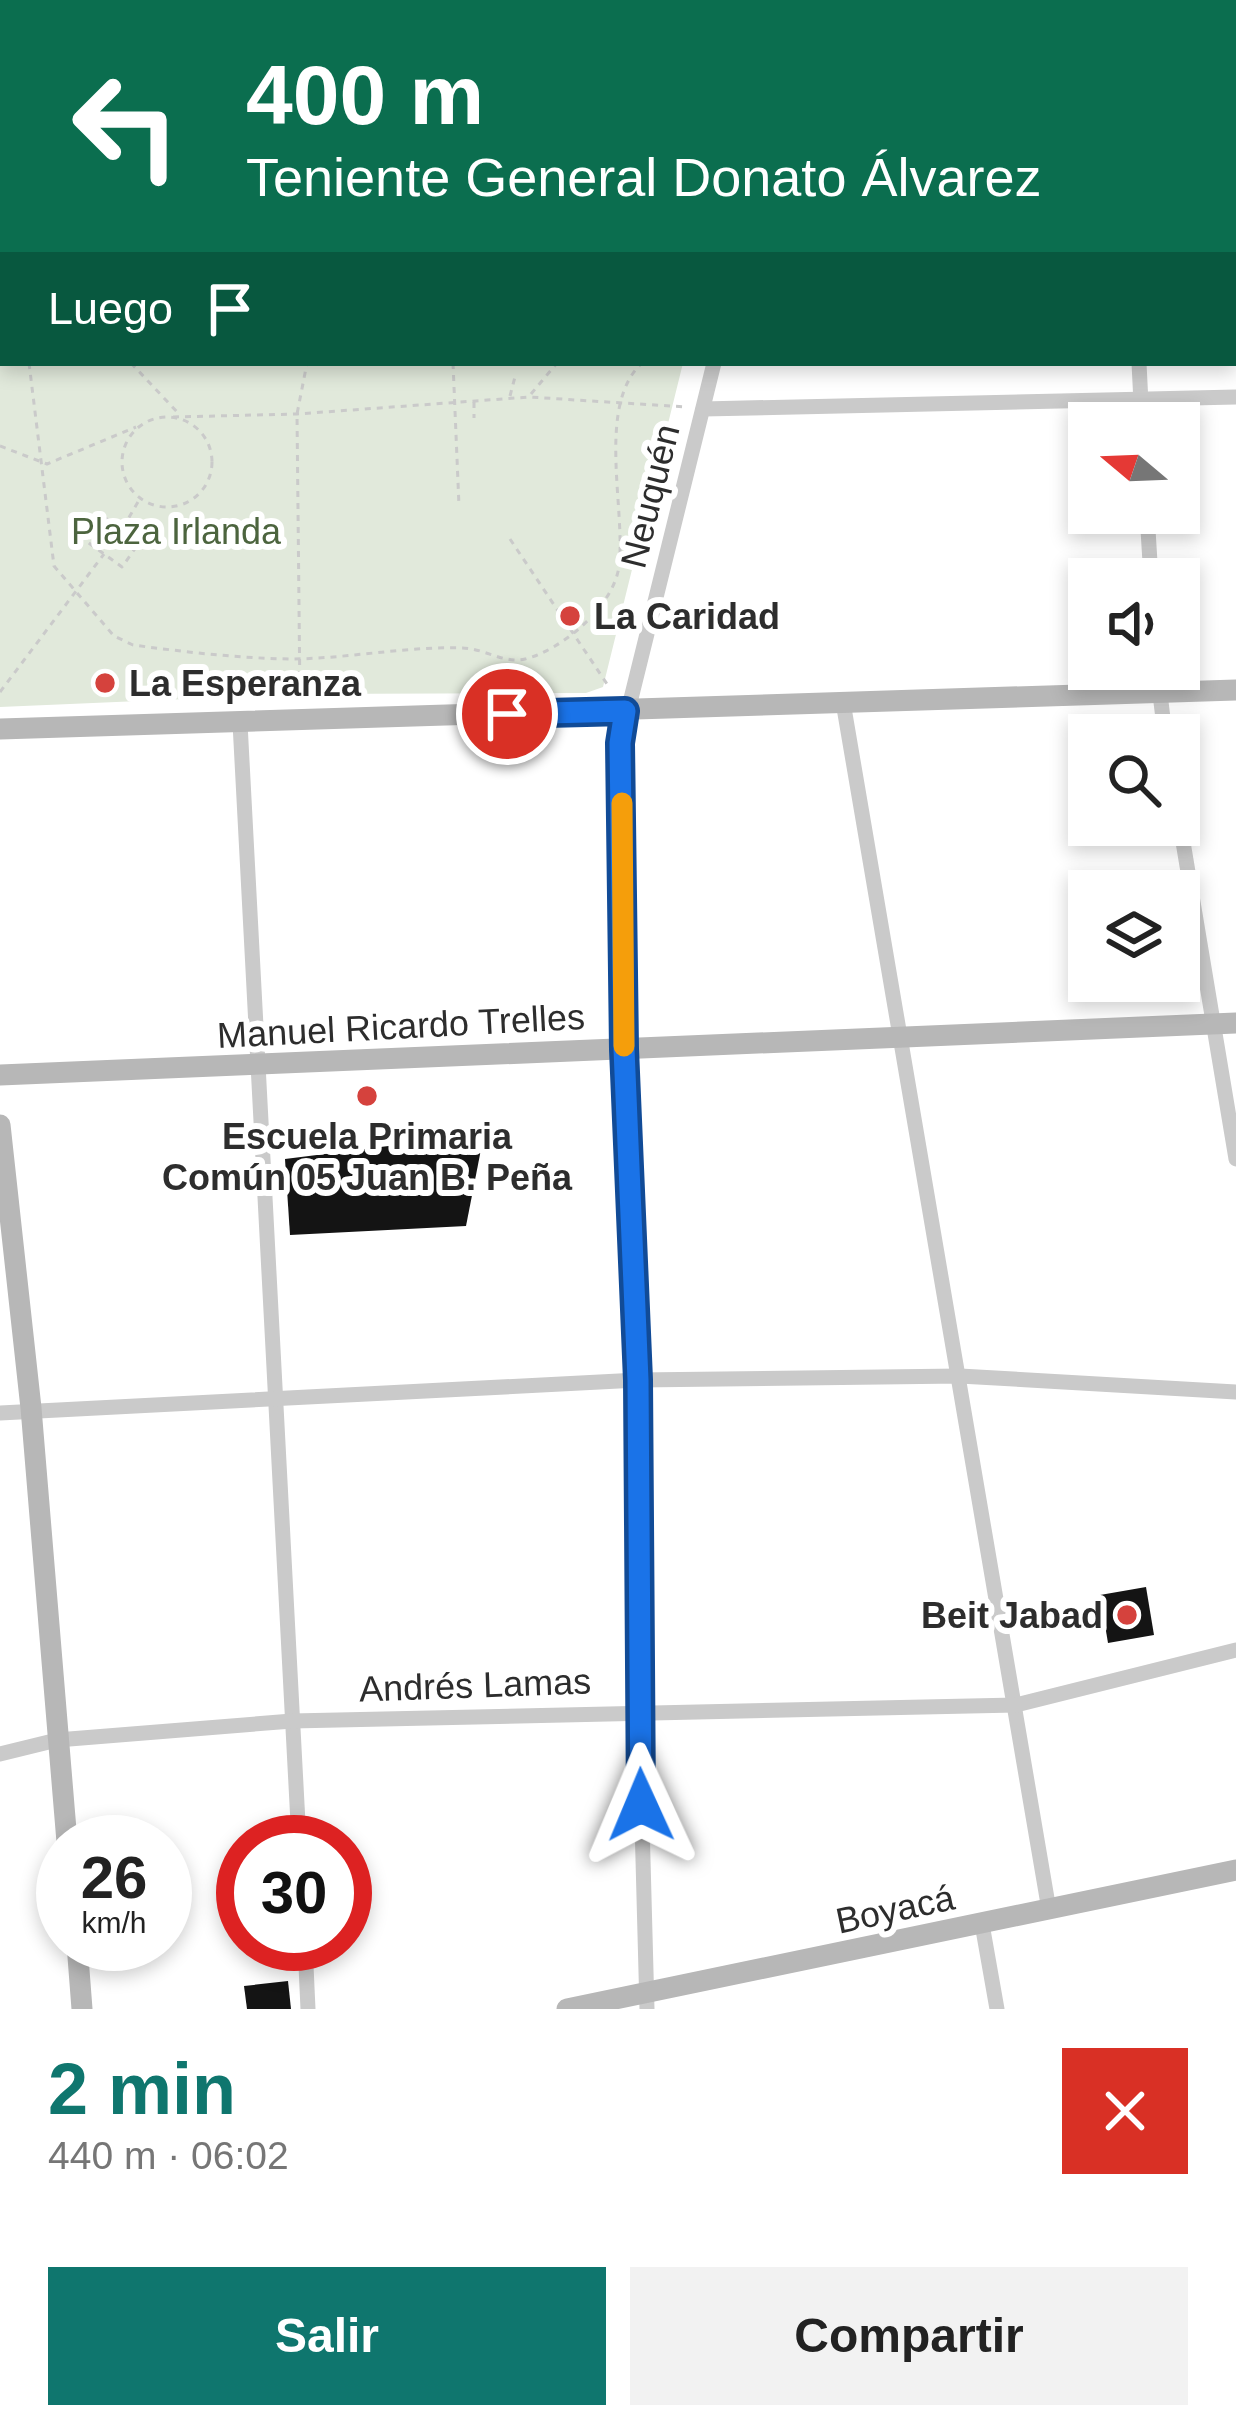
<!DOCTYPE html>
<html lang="es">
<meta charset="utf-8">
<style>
:root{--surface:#fff;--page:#f2f2f2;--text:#222;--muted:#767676;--accent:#0f766e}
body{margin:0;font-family:Arial,sans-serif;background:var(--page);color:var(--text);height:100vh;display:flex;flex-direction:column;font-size:45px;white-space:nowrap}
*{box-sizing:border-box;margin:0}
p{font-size:39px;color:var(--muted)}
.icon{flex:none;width:66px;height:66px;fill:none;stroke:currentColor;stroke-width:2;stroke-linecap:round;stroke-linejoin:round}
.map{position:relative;height:2009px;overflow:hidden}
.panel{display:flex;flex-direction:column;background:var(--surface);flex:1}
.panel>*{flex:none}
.banner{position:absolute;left:0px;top:0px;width:1236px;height:366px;box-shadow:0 6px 18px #0003;background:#0b6e4f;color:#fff;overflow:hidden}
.needle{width:78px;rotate:289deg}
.tools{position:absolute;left:1068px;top:402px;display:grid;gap:24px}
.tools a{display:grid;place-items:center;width:132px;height:132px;border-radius:0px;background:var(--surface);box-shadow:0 6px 18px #0003;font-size:60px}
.speed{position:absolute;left:36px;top:1815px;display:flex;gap:24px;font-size:60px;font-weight:700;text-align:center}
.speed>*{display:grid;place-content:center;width:156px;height:156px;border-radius:50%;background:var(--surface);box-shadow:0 6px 18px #0003;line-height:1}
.speed small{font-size:30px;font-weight:400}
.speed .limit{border:18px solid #d22;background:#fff;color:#111}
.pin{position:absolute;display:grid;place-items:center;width:102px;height:102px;color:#fff;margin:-51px;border:6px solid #fff;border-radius:50%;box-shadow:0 3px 12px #0007}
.me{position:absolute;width:132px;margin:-66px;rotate:359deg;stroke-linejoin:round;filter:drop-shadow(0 0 9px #0008)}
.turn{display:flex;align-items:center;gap:42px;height:252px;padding:0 48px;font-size:54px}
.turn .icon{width:156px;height:156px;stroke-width:2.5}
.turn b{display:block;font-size:84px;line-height:102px}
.then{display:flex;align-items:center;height:114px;padding:0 48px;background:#0003;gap:24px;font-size:45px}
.round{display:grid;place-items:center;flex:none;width:126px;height:126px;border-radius:0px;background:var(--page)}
.overview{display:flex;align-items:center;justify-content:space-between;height:204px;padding:0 48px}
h1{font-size:72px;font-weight:700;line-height:90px;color:var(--accent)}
.action{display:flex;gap:24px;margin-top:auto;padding:24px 48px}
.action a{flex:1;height:138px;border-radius:0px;background:var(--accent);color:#fff;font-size:48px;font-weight:700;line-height:138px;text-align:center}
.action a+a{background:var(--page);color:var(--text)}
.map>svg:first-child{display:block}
.green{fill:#e1e9db}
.building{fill:#141414}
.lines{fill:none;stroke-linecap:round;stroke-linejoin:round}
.path{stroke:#cacaca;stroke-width:3;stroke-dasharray:6 6;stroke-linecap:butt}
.street{stroke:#cacaca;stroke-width:15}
.secondary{stroke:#b7b7b7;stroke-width:21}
.route-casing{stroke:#114b97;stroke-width:30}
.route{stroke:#1a73e8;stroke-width:21}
.slow{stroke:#f59e0b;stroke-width:21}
.poi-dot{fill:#d5423d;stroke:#fff;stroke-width:4.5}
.labels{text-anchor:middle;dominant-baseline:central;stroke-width:12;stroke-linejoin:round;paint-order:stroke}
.street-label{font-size:36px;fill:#2d2d2d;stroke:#fff}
.park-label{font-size:36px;fill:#4c643e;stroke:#fff}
.poi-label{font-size:36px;font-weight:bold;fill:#2d2d2d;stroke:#fff;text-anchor:start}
</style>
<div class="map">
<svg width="1236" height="2009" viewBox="0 0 1236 2009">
<rect width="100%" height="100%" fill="#fff"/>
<!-- green -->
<path class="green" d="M0,152L3,363H683L603,687L586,693L300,694L0,707Z"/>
<!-- building -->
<g class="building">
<path d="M484,1134L466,1226L290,1235L285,1159Z"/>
<path d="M1146,1587L1154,1635L1108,1643L1100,1595Z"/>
<path d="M288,1981L291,2009H247L244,1986Z"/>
</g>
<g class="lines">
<!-- path -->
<g class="path">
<path d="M0,225L3,220"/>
<path d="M0,236L3,238"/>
<path d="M0,308L3,312"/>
<path d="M29,363L54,566L114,636L133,645C185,652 237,658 289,659C347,659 405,646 462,648C484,648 503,664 525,659C562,650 614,606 619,566C626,509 596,405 642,363"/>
<path d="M131,363L179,414"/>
<path d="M453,363L459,506"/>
<path d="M531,394L557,363"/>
<path d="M510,396L516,373"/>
<path d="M474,402V418"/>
<path d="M173,417L297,414L529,397L686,407"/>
<circle cx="167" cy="462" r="45"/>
<path d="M0,446L47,464L136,427"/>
<path d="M104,517L139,543L122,567L86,541Z"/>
<path d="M123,528L139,500"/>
<path d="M510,539L609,687"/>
<path d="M0,692L104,554"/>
<path d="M300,701L297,414L307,363"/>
</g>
<!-- street -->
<g class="street">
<path d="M1124,0V3"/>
<path d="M810,3L811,0"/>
<path d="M1233,119H1236"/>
<path d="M0,140H3"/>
<path d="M1139,363L1142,423"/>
<path d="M703,409L1236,397"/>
<path d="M1147,513L1151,579"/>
<path d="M1157,669L1165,735"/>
<path d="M843,702L1049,1910"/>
<path d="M240,723L299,1842"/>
<path d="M1179,818L1236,1159"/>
<path d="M0,1413L638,1380L960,1376L1236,1392"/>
<path d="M0,1754L57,1740L292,1721L1016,1705L1236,1650"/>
<path d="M982,1924L997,2009"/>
<path d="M305,1944L308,2009"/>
<path d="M647,2009L639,1710L638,1380L624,1049L620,743L714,363"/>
</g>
<!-- secondary -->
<g class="secondary">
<path d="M0,729L1236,690"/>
<path d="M0,1075L1236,1023"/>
<path d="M0,1125L31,1408L67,1842"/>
<path d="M77,1944L82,2009"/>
<path d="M567,2009L1236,1870"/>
</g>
</g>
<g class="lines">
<!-- route casing -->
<g class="route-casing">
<path id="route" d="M507,714L625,711L620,743L624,1049L638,1380L641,1805"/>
</g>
<!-- route -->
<use href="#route" class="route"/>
<!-- slow -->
<path class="slow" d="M622,803L624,1046"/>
</g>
<!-- markers -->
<g class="poi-dot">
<circle cx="570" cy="616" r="12"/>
<circle cx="105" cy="683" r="12"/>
<circle cx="367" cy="1096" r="12"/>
<circle cx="1127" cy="1615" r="12"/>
</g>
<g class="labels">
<!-- street labels -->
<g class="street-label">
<text transform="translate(650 496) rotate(-76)">Neuquén</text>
<text transform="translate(401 1026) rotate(-3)">Manuel Ricardo Trelles</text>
<text transform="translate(475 1685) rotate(-2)">Andrés Lamas</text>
<text transform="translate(895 1909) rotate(-12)">Boyacá</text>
</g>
<!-- park labels -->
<g class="park-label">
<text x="176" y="531">Plaza Irlanda</text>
</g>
<!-- poi labels -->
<g class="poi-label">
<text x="594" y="616">La Caridad</text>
<text x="129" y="683">La Esperanza</text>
<text x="367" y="1136" text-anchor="middle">Escuela Primaria<tspan x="367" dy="41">Común 05 Juan B. Peña</tspan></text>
<text x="1103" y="1615" text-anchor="end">Beit Jabad</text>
</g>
</g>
</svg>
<div class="tools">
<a><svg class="needle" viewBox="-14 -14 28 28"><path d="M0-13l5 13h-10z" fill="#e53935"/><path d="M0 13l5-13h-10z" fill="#767676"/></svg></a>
<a><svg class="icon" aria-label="sound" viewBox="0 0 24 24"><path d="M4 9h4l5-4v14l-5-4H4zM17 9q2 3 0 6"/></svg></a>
<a><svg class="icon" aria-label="search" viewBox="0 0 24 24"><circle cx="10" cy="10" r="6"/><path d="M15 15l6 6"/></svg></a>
<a><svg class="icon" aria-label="layers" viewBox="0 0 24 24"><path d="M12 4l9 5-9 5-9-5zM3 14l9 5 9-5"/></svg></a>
</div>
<div class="speed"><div>26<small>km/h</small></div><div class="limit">30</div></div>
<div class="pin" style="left:507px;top:714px;background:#d93025"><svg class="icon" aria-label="arrive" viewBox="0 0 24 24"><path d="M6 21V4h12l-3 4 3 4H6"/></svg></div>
<svg class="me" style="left:641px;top:1805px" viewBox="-20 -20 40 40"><path d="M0-17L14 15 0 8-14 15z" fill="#1a73e8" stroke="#fff" stroke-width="4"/></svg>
<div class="banner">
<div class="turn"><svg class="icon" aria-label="left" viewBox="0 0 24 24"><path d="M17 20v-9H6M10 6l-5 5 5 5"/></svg><div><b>400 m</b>Teniente General Donato Álvarez</div></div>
<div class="then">Luego<svg class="icon" aria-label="arrive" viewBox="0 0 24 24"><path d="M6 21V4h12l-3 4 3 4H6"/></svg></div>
</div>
</div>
<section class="panel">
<div class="overview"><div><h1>2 min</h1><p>440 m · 06:02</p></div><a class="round" style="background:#d93025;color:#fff"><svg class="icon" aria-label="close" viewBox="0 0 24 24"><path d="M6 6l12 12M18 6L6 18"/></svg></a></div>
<div class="action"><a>Salir</a><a>Compartir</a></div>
</section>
